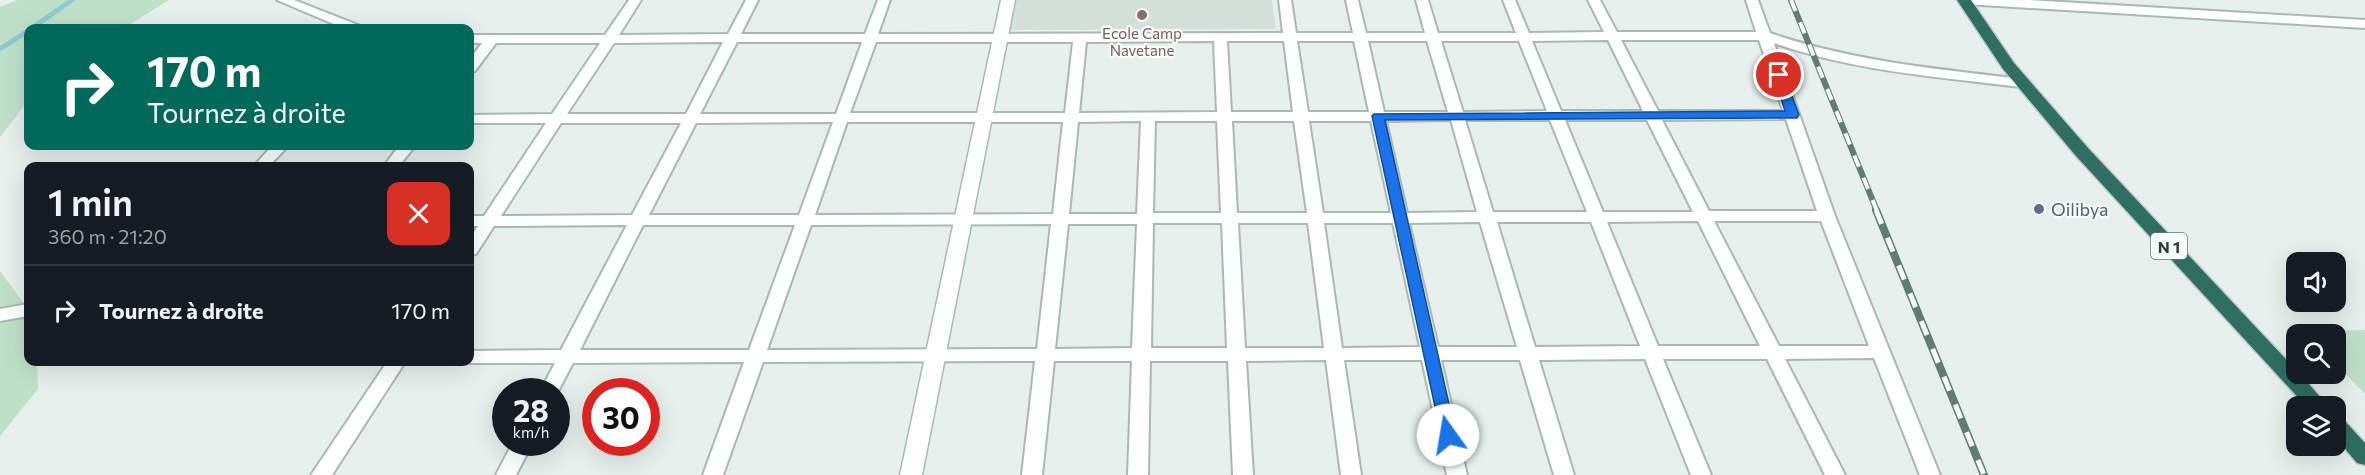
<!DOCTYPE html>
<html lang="fr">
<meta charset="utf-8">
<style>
:root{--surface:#171b24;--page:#20242c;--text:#f1f3f6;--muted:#9ea1a6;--line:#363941}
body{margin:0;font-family:Commissioner,sans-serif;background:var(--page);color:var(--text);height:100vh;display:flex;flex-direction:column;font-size:22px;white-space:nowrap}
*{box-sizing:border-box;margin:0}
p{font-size:20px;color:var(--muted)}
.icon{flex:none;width:33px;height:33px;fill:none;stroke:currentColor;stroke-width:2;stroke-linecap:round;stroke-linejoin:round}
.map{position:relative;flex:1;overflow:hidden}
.panel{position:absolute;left:24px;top:162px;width:450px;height:204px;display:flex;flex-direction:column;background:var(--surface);border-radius:12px;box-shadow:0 6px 24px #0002}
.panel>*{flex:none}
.hud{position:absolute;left:24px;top:24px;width:450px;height:126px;border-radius:12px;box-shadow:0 6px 24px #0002;background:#00695c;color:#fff;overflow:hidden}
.fabs{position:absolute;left:2286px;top:252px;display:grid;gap:12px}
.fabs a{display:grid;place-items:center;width:60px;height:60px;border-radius:12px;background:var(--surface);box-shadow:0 6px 24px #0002;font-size:30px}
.speed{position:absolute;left:492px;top:378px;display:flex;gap:12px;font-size:30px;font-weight:700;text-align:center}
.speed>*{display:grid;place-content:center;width:78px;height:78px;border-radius:50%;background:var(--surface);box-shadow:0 6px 24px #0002;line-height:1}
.speed small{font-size:15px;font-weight:400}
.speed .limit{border:9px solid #d22;background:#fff;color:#111}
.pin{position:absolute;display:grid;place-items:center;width:51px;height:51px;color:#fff;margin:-26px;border:3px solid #fff;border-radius:50%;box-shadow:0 2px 6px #0007}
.me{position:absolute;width:66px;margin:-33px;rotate:347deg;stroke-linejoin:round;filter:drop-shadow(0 0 4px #0008)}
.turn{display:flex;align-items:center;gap:21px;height:126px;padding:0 24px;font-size:27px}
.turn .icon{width:78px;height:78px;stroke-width:2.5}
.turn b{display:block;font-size:42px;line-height:51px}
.round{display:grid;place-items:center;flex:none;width:63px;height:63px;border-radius:12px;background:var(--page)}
.summary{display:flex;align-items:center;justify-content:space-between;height:102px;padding:0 24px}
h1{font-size:36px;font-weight:600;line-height:45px}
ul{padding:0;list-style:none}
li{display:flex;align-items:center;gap:18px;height:90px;padding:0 24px;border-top:2px solid var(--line)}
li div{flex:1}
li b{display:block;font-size:22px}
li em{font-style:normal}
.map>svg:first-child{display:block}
.built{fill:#d4dfda}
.green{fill:#bfe0c8}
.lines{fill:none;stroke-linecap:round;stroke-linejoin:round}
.stream{stroke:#8ec9d4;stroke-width:5}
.street-casing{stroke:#a8b8b2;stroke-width:4}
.secondary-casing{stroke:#a4bbb3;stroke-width:3}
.highway-casing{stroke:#c2cac8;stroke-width:3}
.street{fill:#fff;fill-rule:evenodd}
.secondary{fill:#fff;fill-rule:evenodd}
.highway{fill:#2f6f62;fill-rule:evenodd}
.rail-far1-casing{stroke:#5f7d75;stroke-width:6}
.rail-casing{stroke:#5f7d75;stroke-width:8}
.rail-far1{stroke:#f7fbf9;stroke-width:4;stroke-dasharray:12;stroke-linecap:butt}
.rail{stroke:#f7fbf9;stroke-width:5;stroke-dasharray:15;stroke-linecap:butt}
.route{fill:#1a73e8;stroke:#114b97;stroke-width:1.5}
.education-dot{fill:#8d6e63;stroke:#f7fbf9;stroke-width:2}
.service-dot{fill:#5c6f8a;stroke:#f7fbf9;stroke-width:2}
.labels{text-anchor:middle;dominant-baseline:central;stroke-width:4.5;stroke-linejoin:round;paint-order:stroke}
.far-education-label{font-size:15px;fill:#785e54;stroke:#f7fbf9}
.shield{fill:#f7fbf9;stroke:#637a73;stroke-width:1.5}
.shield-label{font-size:16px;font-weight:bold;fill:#24423a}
.service-label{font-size:18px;fill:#4e5e75;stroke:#f7fbf9;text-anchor:start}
</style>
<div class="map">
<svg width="2365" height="475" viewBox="0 0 2365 475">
<rect width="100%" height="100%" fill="#e6efeb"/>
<!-- built -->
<path class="built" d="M1012,0H1272L1276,29L1006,30Z"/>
<!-- green -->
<g class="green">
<path d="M17,0H169L124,28H28V101L0,137V7Z"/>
<path d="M0,271L28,309V362H37L38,389L0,436Z"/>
<path d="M2365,330V394L2336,364V334H2306L2303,331Z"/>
</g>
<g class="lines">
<!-- stream -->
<g class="stream">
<path d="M32,28L72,0"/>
<path d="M0,49L28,31"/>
</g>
<!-- street casing -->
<g class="street-casing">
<g id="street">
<path d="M277,0H294L358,25L360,28H343Z"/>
<path d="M629,0H641L619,35L728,34L746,0H758L741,34H865L878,0H890L878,34L1283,33L1279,0H1291L1296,33H1353L1346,0H1358L1366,33H1425L1416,0H1428L1438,33H1516L1503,0H1515L1529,33L1604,32L1588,0H1600L1617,32H1756L1746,0H1758L1770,33C1851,61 1937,69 2022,79L2029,83L2022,87C1939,77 1853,71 1774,43L1835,216L1940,475H1920L1874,358L1785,359L1845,475H1825L1767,359H1663L1711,475H1691L1645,359L1539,360L1574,475H1554L1520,360H1441L1467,475H1447L1422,360H1344L1361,475H1341L1326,360L1246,361L1253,475H1233L1228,361H1150L1148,475H1128L1132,361H1054L1042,475H1022L1035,361L763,362L723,475H703L744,362L573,363L556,395V392H540L555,363H470L463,362H470V351L561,350L627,225L494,226L476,254L470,255V238L478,226H470V216H484L546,123H470V115L552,114L600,43H496L475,71L470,72V59L482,43H470V35H605ZM1608,40L1643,111H1561L1532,41ZM1621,40H1759L1783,111H1658ZM1214,41L1217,112L1079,113L1086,42ZM1227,41H1284L1293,112H1231ZM1297,41H1354L1369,112H1308ZM1368,41H1427L1448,112H1384ZM1441,41H1519L1547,111L1463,112ZM723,42L686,114H567L614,43ZM737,42H862L836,114H700ZM876,42H1073L1065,113H850ZM1786,119L1817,211H1709L1662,120ZM1451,120L1477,212L1407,213L1386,121ZM1465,120H1550L1587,212H1493ZM1565,120H1647L1693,212H1603ZM1141,121L1137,214H1069L1078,122ZM1155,121H1217L1221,213H1153ZM1232,121H1294L1307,213H1237ZM1309,121H1371L1391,213H1323ZM833,122L799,215H649L696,123ZM847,122H1063L1053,214L815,215ZM561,123H681L632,215L501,216ZM1698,221L1760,346H1658L1607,222ZM1714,221H1821L1869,346H1779ZM1480,222L1517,347H1438L1409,223ZM1497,222H1591L1640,346L1535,347ZM1153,223H1222L1227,348H1151ZM1238,223H1308L1324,348H1245ZM1324,223H1393L1420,347L1342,348ZM1051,224L1037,349L767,350L811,225ZM1068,224H1137L1132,348L1055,349ZM643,225H795L749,350H580Z"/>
<path d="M1959,0H2029L2365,20V28L1965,4Z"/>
<path d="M272,146H288L269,166H254Z"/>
<path d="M399,146H415L399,166H384Z"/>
<path d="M28,304V316L0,321V309Z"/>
<path d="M387,362H405L332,475H311Z"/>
<path d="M513,442H533L516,475H496Z"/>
</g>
</g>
<!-- secondary casing -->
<g class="secondary-casing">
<path id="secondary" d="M1001,0H1015L922,475H900Z"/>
</g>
<!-- highway casing -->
<g class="highway-casing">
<g id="highway">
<path d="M1957,0H1971L2014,63L2088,148L2296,370V374H2300L2328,406H2306L2076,156L2003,69Z"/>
<path d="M2336,417L2343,419L2365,443V465L2357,463L2336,438Z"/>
</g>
</g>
<!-- street -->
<use href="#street" class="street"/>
<!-- secondary -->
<use href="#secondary" class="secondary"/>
<!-- highway -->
<use href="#highway" class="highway"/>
<!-- rail-far1 casing -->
<g class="rail-far1-casing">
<path id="rail-far1" d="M1791,0L1877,211"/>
</g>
<!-- rail casing -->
<g class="rail-casing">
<path id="rail" d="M1876,210L1984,475"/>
</g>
<!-- rail-far1 -->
<use href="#rail-far1" class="rail-far1"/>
<!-- rail -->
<use href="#rail" class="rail"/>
</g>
<!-- route -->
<path class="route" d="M1779,72L1784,75L1799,115L1797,118L1385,120L1456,435L1454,439H1442L1372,116L1374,114L1785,111L1773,75Z"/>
<!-- markers -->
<circle class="education-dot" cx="1142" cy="15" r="6"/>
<circle class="service-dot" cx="2039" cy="209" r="6"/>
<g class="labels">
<!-- far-education labels -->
<g class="far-education-label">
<text x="1142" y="33">Ecole Camp<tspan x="1142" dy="17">Navetane</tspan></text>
</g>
<!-- shield labels -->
<rect class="shield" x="2151" y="233" width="36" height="26" rx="4.5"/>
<g class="shield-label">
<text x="2169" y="246">N 1</text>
</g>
<!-- service labels -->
<g class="service-label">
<text x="2051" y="209">Oilibya</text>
</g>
</g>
</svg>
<div class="fabs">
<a><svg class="icon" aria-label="sound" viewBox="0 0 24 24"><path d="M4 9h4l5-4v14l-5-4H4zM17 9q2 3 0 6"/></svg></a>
<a><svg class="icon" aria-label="search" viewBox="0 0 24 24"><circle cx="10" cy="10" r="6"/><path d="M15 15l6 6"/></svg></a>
<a><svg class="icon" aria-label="layers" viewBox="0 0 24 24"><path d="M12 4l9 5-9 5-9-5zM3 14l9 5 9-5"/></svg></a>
</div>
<div class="speed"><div>28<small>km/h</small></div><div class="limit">30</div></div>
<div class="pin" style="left:1779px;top:75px;background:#d93025"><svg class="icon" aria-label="arrive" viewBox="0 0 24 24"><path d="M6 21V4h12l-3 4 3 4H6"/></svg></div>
<svg class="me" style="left:1448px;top:435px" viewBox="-20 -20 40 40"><circle r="19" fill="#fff"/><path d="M0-13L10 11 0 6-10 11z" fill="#1a73e8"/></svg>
<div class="hud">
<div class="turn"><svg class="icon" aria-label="right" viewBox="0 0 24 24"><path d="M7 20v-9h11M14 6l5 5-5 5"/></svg><div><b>170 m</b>Tournez à droite</div></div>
</div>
<section class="panel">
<div class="summary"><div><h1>1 min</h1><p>360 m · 21:20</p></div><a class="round" style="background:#d93025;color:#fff"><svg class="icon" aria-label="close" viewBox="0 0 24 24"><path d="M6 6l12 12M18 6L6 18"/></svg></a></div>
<ul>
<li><svg class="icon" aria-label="right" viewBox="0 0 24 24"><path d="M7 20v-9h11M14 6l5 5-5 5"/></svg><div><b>Tournez à droite</b></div><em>170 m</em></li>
</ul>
</section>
</div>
